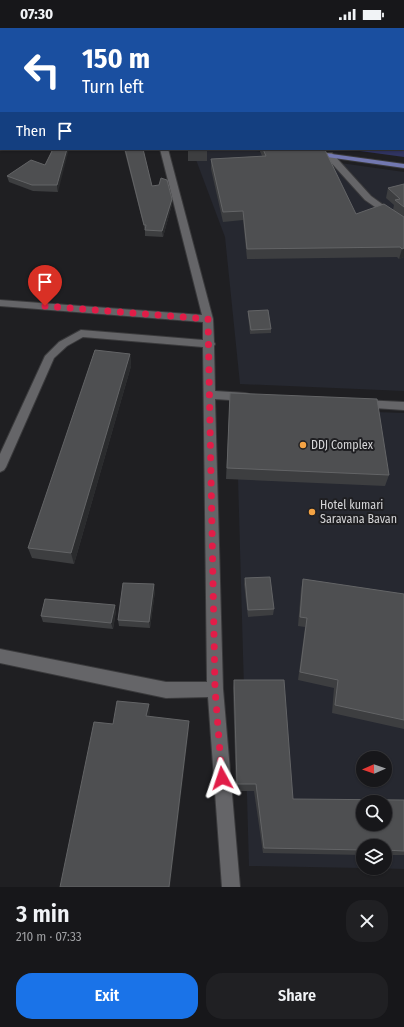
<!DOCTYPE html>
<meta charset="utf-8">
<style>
:root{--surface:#17171a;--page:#202023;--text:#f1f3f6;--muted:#9e9fa2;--line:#363639;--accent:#1a73e8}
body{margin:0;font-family:"Fira Sans Condensed",sans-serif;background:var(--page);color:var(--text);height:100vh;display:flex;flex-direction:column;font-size:15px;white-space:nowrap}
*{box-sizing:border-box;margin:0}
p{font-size:13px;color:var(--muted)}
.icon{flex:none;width:22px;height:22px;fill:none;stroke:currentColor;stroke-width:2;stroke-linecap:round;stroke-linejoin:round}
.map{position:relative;height:859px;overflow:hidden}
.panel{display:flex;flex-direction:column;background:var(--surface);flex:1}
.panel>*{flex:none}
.banner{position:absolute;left:0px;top:0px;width:404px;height:122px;box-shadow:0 1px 3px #0004,0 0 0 1px var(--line);background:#1a4fa0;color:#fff;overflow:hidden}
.needle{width:26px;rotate:268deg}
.tools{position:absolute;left:356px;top:723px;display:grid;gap:8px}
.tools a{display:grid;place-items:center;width:36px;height:36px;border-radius:50%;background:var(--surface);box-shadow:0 1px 3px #0004,0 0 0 1px var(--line);font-size:20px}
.pin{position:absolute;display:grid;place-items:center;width:34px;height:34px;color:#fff;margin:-41px -17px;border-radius:50% 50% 50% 0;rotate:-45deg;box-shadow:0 0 4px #0007}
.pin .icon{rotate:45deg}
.me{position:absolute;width:44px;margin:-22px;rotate:355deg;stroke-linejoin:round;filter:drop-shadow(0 0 3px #0008)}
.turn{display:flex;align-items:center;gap:14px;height:84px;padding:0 16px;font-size:18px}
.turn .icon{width:52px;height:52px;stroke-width:2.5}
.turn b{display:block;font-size:28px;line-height:34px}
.then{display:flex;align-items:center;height:38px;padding:0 16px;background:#0003;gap:8px;font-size:15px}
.round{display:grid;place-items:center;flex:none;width:42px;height:42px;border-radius:16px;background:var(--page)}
.headline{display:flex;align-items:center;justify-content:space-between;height:68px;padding:0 16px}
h1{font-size:24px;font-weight:600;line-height:30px}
.cta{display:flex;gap:8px;margin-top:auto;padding:8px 16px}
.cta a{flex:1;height:46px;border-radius:16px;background:var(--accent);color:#fff;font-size:16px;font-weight:600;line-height:46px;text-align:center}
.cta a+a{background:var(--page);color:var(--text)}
.status{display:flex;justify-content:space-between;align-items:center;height:28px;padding:0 20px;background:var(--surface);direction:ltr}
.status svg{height:11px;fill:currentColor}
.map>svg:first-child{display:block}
.built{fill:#262830;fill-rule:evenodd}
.green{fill:#303461}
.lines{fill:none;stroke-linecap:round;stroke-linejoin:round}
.minor-casing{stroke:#3a3a3c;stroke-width:2}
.major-casing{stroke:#3a3a3c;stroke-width:2}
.minor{fill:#656568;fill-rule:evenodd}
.major{fill:#7278b0;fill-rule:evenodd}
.wall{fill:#3d3e40}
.shaded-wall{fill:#2a2b2d}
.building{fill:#4e4f51;stroke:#636466;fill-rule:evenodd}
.route{stroke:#e11d48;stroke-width:7;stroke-dasharray:0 12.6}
.poi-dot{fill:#f4a344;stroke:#1f1f22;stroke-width:1.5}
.labels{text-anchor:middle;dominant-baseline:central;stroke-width:4;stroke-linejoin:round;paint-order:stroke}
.poi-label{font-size:12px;fill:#d5d5d7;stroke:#1f1f22;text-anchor:start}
</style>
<div class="status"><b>07:30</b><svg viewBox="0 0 49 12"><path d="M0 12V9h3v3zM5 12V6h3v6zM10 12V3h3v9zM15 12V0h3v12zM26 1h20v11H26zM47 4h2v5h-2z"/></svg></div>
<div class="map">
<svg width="404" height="859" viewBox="0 0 404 859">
<rect width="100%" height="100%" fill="#1f1f22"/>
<!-- built -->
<g class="built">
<path d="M192,121H241L404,144V363L240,356L225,209Z"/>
<path d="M236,379L404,385V841L372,840H385V818H363V840L249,838ZM363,730H385V752H363ZM363,774H385V796H363Z"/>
</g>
<!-- green -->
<path class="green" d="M344,0H404V129L360,123V121H403V1H344Z"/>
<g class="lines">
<!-- minor casing -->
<g class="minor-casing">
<g id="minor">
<path d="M160,121H168L213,291L214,314L215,316L214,318L215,363L245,365L249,366L251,369L249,372L245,373L215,371L223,661L240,859H222L208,669L166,670L0,635V621L166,654H207L203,319L83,309L67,318L54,330L6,439L4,442L0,444V426L45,328L59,314L81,302L203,312V294L0,278V272L202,287Z"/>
<path d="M326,125H332L371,168L404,192V199L365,172L326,129Z"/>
<path d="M363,372L404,374V382L359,379L357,376L359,373Z"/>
</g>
</g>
<!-- major casing -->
<g class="major-casing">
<path id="major" d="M310,123L404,136V140L313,127H310Z"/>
</g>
<!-- minor -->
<use href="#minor" class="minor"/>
<!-- major -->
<use href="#major" class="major"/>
</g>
<!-- wall -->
<g class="wall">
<path d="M0,0H120V1H1V98L0,97Z"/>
<path d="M403,76H404V120L403,119Z"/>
<path d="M53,121L58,164L33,163L9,154L7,148L45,137Z"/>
<path d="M124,121H143L152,158L172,171V176L163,209L145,208V203Z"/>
<rect x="188" y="121" width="19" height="12"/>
<path d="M259,121H311L356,186L393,182L394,177L386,170L388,160L404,156V229L399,231L397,229L247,231L243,192L223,194L211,141V131L262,128Z"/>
<path d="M248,283L271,301V305L250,306L248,287Z"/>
<path d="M130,326L131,338L74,536L32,530L28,520Z"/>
<path d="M230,365L389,447L385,458L226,451Z"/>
<path d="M245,550L274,581L273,587L248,589L244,556Z"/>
<path d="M303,551L404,566V701L332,685L334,660L298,652L305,599L298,598L301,561Z"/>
<path d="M155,563L150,600L119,598L118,592Z"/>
<path d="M116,583L113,601L43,594L41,588Z"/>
<path d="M234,652L293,771L404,772V827H385V818H363V827L263,825L254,763H236L233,660Z"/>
</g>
<!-- shaded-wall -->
<g class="shaded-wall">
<path d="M67,121H69L58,164L57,157Z"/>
<path d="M172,171V176L163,209L162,203Z"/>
<path d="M404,220V229L399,231L402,221Z"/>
<path d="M130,326L131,338L74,536L71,525Z"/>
<path d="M154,556L155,563L150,600L149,594Z"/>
<path d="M115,577L116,583L113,601L111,595Z"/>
<path d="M149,676L150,685L148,696L146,688Z"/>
<path d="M189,693V701L170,859H169Z"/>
</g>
<!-- building -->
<g class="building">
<path d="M0,0H119V1H1V40L0,39Z"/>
<path d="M1,40V79H0V44Z"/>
<rect x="403" y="76" width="1" height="35"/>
<path d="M1,79V91H0V84H1Z"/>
<path d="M53,121H67L57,157H32L7,148L31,132L45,137Z"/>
<path d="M125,121H143L152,158L159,157L161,150L167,152L172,171L162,203L145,202L146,197H144Z"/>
<rect x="188" y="121" width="19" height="1"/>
<path d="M263,121L325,122L356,186L384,176L404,189V220L402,221L400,219L247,221L243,183L223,184L211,131L266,128Z"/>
<path d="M404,156V179L395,172L400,171L388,160Z"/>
<path d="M268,282L271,301L251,302L248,283Z"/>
<path d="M95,322L130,326L71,525L28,520Z"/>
<path d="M230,365L377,371L389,447L227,440Z"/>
<path d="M270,549L274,581L248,582L245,550Z"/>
<path d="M303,551L404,566V692L335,677L338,652L300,644L307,590L300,589Z"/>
<path d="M123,555L154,556L149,594L118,592Z"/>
<path d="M45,571L115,577L111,595L41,588Z"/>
<path d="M234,652H284L293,771L404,772V823L385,822V818H363V822L264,820L256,756H237ZM363,774H385V796H363Z"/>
<path d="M117,673L149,676L146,688L189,693L169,859H60L94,694L113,696Z"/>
</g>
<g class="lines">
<!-- route -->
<path class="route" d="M45,278L208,291L215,661L222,750"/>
</g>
<!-- markers -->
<g class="poi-dot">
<circle cx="303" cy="417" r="4"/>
<circle cx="312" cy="484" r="4"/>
</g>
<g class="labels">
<!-- poi labels -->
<g class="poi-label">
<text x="311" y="417">DDJ Complex</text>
<text x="320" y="477">Hotel kumari<tspan x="320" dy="14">Saravana Bavan</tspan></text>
</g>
</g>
</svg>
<div class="tools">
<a><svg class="needle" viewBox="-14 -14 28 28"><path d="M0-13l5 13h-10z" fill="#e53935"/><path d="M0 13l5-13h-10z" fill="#9e9fa2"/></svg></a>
<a><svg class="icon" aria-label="search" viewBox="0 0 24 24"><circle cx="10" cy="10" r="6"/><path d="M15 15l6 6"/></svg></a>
<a><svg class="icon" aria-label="layers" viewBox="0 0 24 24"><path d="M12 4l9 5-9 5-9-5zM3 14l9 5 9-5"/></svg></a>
</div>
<div class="pin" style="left:45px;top:278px;background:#d93025"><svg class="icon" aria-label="arrive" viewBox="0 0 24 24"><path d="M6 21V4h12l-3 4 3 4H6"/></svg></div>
<svg class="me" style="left:222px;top:750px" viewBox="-20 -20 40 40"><path d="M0-17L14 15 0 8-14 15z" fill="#e11d48" stroke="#fff" stroke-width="4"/></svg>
<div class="banner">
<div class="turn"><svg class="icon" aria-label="left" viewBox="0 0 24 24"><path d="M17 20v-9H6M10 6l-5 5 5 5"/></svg><div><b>150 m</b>Turn left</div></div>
<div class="then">Then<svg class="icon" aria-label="arrive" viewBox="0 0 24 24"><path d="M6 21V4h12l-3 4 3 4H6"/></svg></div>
</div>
</div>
<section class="panel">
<div class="headline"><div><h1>3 min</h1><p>210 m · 07:33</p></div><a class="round"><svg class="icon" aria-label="close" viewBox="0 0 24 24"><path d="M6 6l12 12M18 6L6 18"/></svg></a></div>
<div class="cta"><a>Exit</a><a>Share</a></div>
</section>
